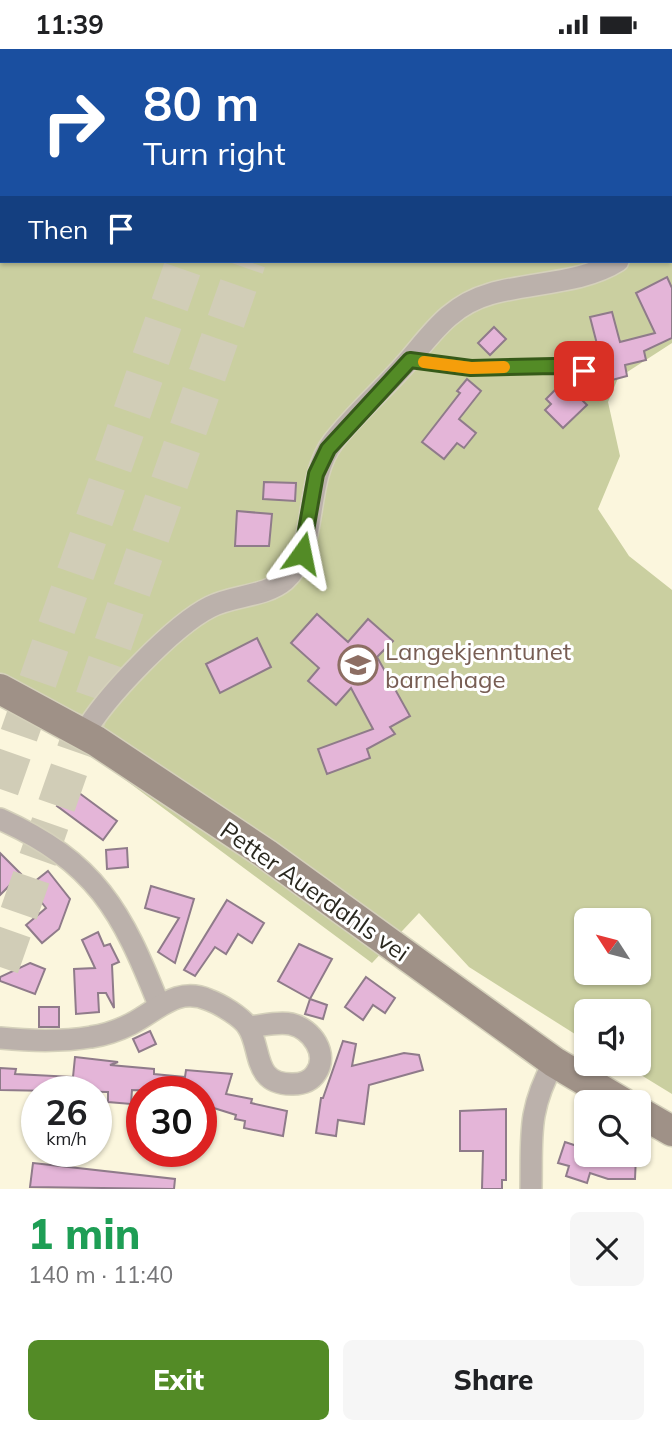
<!DOCTYPE html>
<meta charset="utf-8">
<style>
:root{--surface:#fff;--page:#f6f6f6;--text:#202124;--muted:#757577;--accent:#538b26}
body{margin:0;font-family:Mulish,sans-serif;background:var(--page);color:var(--text);height:100vh;display:flex;flex-direction:column;font-size:26px;white-space:nowrap}
*{box-sizing:border-box;margin:0}
p{font-size:23px;color:var(--muted)}
.icon{flex:none;width:38px;height:38px;fill:none;stroke:currentColor;stroke-width:2;stroke-linecap:round;stroke-linejoin:round}
.map{position:relative;height:1140px;overflow:hidden}
.panel{display:flex;flex-direction:column;background:var(--surface);flex:1}
.panel>*{flex:none}
.guide{position:absolute;left:0px;top:0px;width:672px;height:214px;box-shadow:0 2px 5px #0004;background:#1a4fa0;color:#fff;overflow:hidden}
.needle{width:46px;rotate:306deg}
.fabs{position:absolute;left:574px;top:859px;display:grid;gap:14px}
.fabs a{display:grid;place-items:center;width:77px;height:77px;border-radius:10px;background:var(--surface);box-shadow:0 2px 5px #0004;font-size:35px}
.speed{position:absolute;left:21px;top:1027px;display:flex;gap:14px;font-size:35px;font-weight:700;text-align:center}
.speed>*{display:grid;place-content:center;width:91px;height:91px;border-radius:50%;background:var(--surface);box-shadow:0 2px 5px #0004;line-height:1}
.speed small{font-size:18px;font-weight:400}
.speed .limit{border:10px solid #d22;background:#fff;color:#111}
.pin{position:absolute;display:grid;place-items:center;width:60px;height:60px;color:#fff;margin:-30px;border-radius:14px;box-shadow:0 4px 10px #0006}
.me{position:absolute;width:77px;margin:-38px;rotate:12deg;stroke-linejoin:round;filter:drop-shadow(0 0 5px #0008)}
.turn{display:flex;align-items:center;gap:24px;height:147px;padding:0 28px;font-size:32px}
.turn .icon{width:91px;height:91px;stroke-width:2.5}
.turn b{display:block;font-size:49px;line-height:60px}
.then{display:flex;align-items:center;height:66px;padding:0 28px;background:#0003;gap:14px;font-size:26px}
.round{display:grid;place-items:center;flex:none;width:74px;height:74px;border-radius:10px;background:var(--page)}
.summary{display:flex;align-items:center;justify-content:space-between;height:119px;padding:0 28px}
h1{font-size:42px;font-weight:800;line-height:52px;color:#1e9e55}
.cta{display:flex;gap:14px;margin-top:auto;padding:14px 28px}
.cta a{flex:1;height:80px;border-radius:10px;background:var(--accent);color:#fff;font-size:28px;font-weight:800;line-height:80px;text-align:center}
.cta a+a{background:var(--page);color:var(--text)}
.status{display:flex;justify-content:space-between;align-items:center;height:49px;padding:0 35px;background:var(--surface);direction:ltr}
.status svg{height:19px;fill:currentColor}
.map>svg:first-child{display:block}
.green{fill:#cacfa0;fill-rule:evenodd}
.building{fill:#e4b5d8;stroke:#8f7b8a;stroke-width:2}
.lines{fill:none;stroke-linecap:round;stroke-linejoin:round}
.highway-tunnel{stroke:#d1cdb7;stroke-width:38;stroke-dasharray:38 19;stroke-linecap:butt}
.lane-casing{stroke:#d5d1bb;stroke-width:14}
.street-casing{stroke:#d5d1bb;stroke-width:24}
.secondary-casing{stroke:#d5d1bb;stroke-width:33}
.lane{stroke:#bbb1ab;stroke-width:10}
.street{stroke:#bbb1ab;stroke-width:21}
.secondary{stroke:#9f9187;stroke-width:30}
.route-casing{stroke:#365a19;stroke-width:18}
.route{stroke:#538b26;stroke-width:12}
.slow{stroke:#f59e0b;stroke-width:12}
.labels{text-anchor:middle;dominant-baseline:central;stroke-width:6;stroke-linejoin:round;paint-order:stroke}
.education-label{font-size:24px;fill:#785e54;stroke:#fff;text-anchor:start}
.street-label{font-size:24px;fill:#2a281f;stroke:#fff}
</style>
<div class="status"><b>11:39</b><svg viewBox="0 0 49 12"><path d="M0 12V9h3v3zM5 12V6h3v6zM10 12V3h3v9zM15 12V0h3v12zM26 1h20v11H26zM47 4h2v5h-2z"/></svg></div>
<div class="map">
<svg width="672" height="1140" viewBox="0 0 672 1140">
<rect width="100%" height="100%" fill="#fbf6dd"/>
<!-- green -->
<path class="green" d="M0,0H672V294L618,329L608,353L620,407L598,460L629,507L672,541V1045L623,1015H639V962H586V992L469,918L419,864L372,914L81,698L0,657ZM2,2H670V212H2ZM586,872H639V924H586Z"/>
<!-- building -->
<g class="building">
<path d="M667,228L672,239V289L644,302L646,311L625,316L627,327L612,331L609,320L598,323L592,300L598,299L590,268L612,263L620,293L655,284L636,244Z"/>
<path d="M494,278L506,290L490,306L478,294Z"/>
<path d="M467,330L481,342L459,370L476,384L464,399L457,394L444,410L422,393L460,344L457,342Z"/>
<path d="M569,338L587,356L563,379L545,361L551,355L546,350L556,340L561,345Z"/>
<path d="M264,433L296,434L295,452L263,450Z"/>
<path d="M237,462L272,465L269,497H235Z"/>
<path d="M317,565L348,593L368,570L393,592L377,608L410,667L390,678L395,685L367,700L370,709L327,725L318,700L373,680L351,639L336,656L308,632L319,619L291,594Z"/>
<path d="M257,589L271,618L220,644L206,615Z"/>
<path d="M71,738L117,772L103,791L57,757Z"/>
<path d="M127,799L128,818L107,820L106,801Z"/>
<path d="M0,804L21,825L0,846Z"/>
<path d="M48,822L70,850L59,880L42,894L26,876L46,859L29,837Z"/>
<path d="M151,837L194,850L175,914L158,903L179,869L145,859Z"/>
<path d="M227,851L264,874L252,894L238,885L226,905L215,898L195,927L184,921Z"/>
<path d="M98,883L104,897L110,895L119,913L112,916L114,959L106,944H98L99,963L76,965L74,920L95,919L82,891Z"/>
<path d="M299,895L332,910L310,950L278,932Z"/>
<path d="M30,914L45,920L35,945L0,932V928Z"/>
<path d="M366,928L395,949L385,964L373,956L363,971L345,958Z"/>
<path d="M310,950L327,956L323,970L305,965Z"/>
<rect x="39" y="958" width="20" height="20"/>
<path d="M150,982L156,995L139,1003L133,990Z"/>
<path d="M343,992L356,995L352,1017L404,1004L419,1006L423,1021L369,1036L364,1075L338,1071L336,1087L316,1084L321,1049H323Z"/>
<path d="M75,1008L118,1013L110,1016L154,1020V1025L185,1028L186,1021L232,1025L226,1045L252,1050L251,1054L287,1062L283,1087L244,1079L245,1072L235,1070L236,1066L201,1055V1043L132,1041L131,1055L108,1053V1043L0,1041V1019L16,1020L15,1025L73,1028Z"/>
<path d="M506,1060V1131H502V1140H482L483,1102H460V1062Z"/>
<path d="M565,1093L586,1100V1106H605L621,1112L622,1106L636,1107L635,1130H608L590,1124L587,1134L566,1127L569,1117L558,1114Z"/>
<path d="M33,1114L175,1130L174,1140L30,1138Z"/>
</g>
<g class="lines">
<!-- highway-tunnel -->
<g class="highway-tunnel">
<path d="M258,2L259,0"/>
<path d="M320,2L321,0"/>
<path d="M0,740L185,212"/>
<path d="M0,918L247,212"/>
</g>
<!-- lane casing -->
<g class="lane-casing">
<path id="lane" d="M409,311L471,319L554,317L584,322"/>
</g>
<!-- street casing -->
<g class="street-casing">
<g id="street">
<path d="M670,165L672,163"/>
<path d="M84,685C104,649 174,576 210,558C233,546 265,548 285,531C319,501 303,433 333,393C356,363 385,339 409,311C433,283 451,256 490,245C530,233 582,235 618,212"/>
<path d="M0,770C96,813 122,862 159,956"/>
<path d="M0,989C30,992 61,993 91,988C105,986 119,981 131,975C158,961 177,937 209,951C220,955 242,968 248,978C262,999 252,1036 293,1035C303,1035 311,1032 316,1024C329,1005 312,980 291,975C278,972 261,977 248,978"/>
<path d="M531,1140C532,1087 527,1062 554,1013"/>
</g>
</g>
<!-- secondary casing -->
<g class="secondary-casing">
<g id="secondary">
<path d="M0,640L96,692L266,805L554,1013L623,1054"/>
<path d="M639,1063L672,1082"/>
</g>
</g>
<!-- lane -->
<use href="#lane" class="lane"/>
<!-- street -->
<use href="#street" class="street"/>
<!-- secondary -->
<use href="#secondary" class="secondary"/>
</g>
<g class="lines">
<!-- route casing -->
<g class="route-casing">
<path id="route" d="M302,504L316,425L328,400L410,311L471,319L554,317L584,322"/>
</g>
<!-- route -->
<use href="#route" class="route"/>
<!-- slow -->
<path class="slow" d="M424,313L471,319L504,318"/>
</g>
<!-- icons -->
<defs>
<g id="school-ring" transform="scale(2.0125)"><circle r="9.5" fill="#fff" stroke="#8d6e63" stroke-width="1.5"/><path d="M0-5L7-2L0 1L-7-2ZM-4 1L0 2.5L4 1V4Q0 6-4 4Z" fill="#8d6e63"/></g>
</defs>
<g fill-rule="evenodd">
<use href="#school-ring" x="358" y="616"/>
</g>
<g class="labels">
<!-- education labels -->
<g class="education-label">
<text x="385" y="602">Langekjenntunet<tspan x="385" dy="28">barnehage</tspan></text>
</g>
<!-- street labels -->
<g class="street-label">
<text transform="translate(315 842) rotate(35)">Petter Auerdahls vei</text>
</g>
</g>
</svg>
<div class="fabs">
<a><svg class="needle" viewBox="-14 -14 28 28"><path d="M0-13l5 13h-10z" fill="#e53935"/><path d="M0 13l5-13h-10z" fill="#757577"/></svg></a>
<a><svg class="icon" aria-label="sound" viewBox="0 0 24 24"><path d="M4 9h4l5-4v14l-5-4H4zM17 9q2 3 0 6"/></svg></a>
<a><svg class="icon" aria-label="search" viewBox="0 0 24 24"><circle cx="10" cy="10" r="6"/><path d="M15 15l6 6"/></svg></a>
</div>
<div class="speed"><div>26<small>km/h</small></div><div class="limit">30</div></div>
<div class="pin" style="left:584px;top:322px;background:#d93025"><svg class="icon" aria-label="arrive" viewBox="0 0 24 24"><path d="M6 21V4h12l-3 4 3 4H6"/></svg></div>
<svg class="me" style="left:302px;top:504px" viewBox="-20 -20 40 40"><path d="M0-17L14 15 0 8-14 15z" fill="#538b26" stroke="#fff" stroke-width="4"/></svg>
<div class="guide">
<div class="turn"><svg class="icon" aria-label="right" viewBox="0 0 24 24"><path d="M7 20v-9h11M14 6l5 5-5 5"/></svg><div><b>80 m</b>Turn right</div></div>
<div class="then">Then<svg class="icon" aria-label="arrive" viewBox="0 0 24 24"><path d="M6 21V4h12l-3 4 3 4H6"/></svg></div>
</div>
</div>
<section class="panel">
<div class="summary"><div><h1>1 min</h1><p>140 m · 11:40</p></div><a class="round"><svg class="icon" aria-label="close" viewBox="0 0 24 24"><path d="M6 6l12 12M18 6L6 18"/></svg></a></div>
<div class="cta"><a>Exit</a><a>Share</a></div>
</section>
